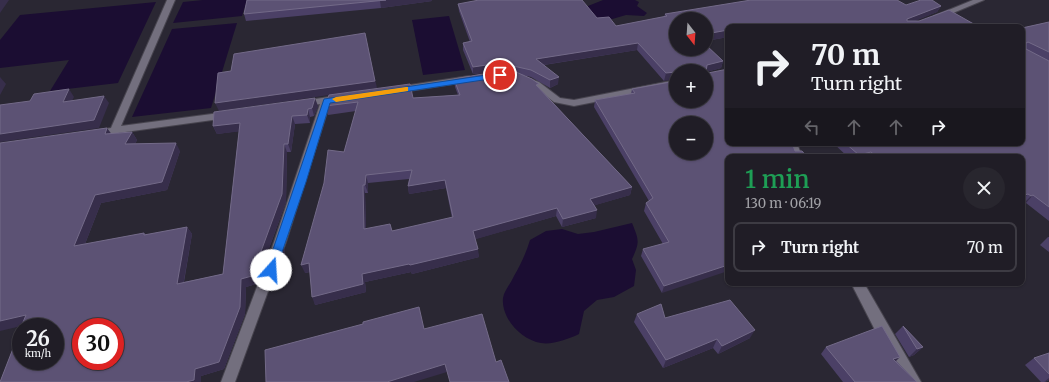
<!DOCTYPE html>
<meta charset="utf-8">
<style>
:root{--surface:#201d26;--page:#28262e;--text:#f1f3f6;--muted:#a2a2a7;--line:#3d3b43}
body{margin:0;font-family:Merriweather,serif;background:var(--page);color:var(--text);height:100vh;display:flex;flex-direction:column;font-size:15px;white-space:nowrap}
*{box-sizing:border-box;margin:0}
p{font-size:13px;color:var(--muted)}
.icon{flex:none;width:22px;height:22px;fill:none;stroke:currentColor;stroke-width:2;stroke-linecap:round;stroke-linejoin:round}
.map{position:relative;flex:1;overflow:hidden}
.details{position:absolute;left:725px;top:154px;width:300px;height:132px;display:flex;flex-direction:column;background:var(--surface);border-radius:8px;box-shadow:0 1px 3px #0004,0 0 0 1px var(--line)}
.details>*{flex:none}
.top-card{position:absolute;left:725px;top:24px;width:300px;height:122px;border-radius:8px;box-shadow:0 1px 3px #0004,0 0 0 1px var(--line);background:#201d26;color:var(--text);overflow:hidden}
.needle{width:26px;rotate:163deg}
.buttons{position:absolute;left:669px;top:12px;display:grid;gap:8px}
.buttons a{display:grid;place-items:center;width:44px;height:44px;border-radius:50%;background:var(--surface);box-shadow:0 1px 3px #0004,0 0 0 1px var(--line);font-size:20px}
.speed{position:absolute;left:12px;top:318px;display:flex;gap:8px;font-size:20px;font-weight:700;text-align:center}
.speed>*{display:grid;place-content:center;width:52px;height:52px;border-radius:50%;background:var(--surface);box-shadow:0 1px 3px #0004,0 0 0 1px var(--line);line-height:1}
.speed small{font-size:10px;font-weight:400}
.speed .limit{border:6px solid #d22;background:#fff;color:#111}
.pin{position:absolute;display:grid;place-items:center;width:34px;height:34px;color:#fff;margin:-17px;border:2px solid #fff;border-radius:50%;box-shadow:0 1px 4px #0007}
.me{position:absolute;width:44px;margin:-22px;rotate:19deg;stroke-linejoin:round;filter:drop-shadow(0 0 3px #0008)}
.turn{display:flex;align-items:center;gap:14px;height:84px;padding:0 20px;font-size:18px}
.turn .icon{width:52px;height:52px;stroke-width:2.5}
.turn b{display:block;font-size:28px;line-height:34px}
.lanes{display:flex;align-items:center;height:38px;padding:0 20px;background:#0003;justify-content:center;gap:20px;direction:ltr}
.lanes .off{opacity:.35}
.round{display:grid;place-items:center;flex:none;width:42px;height:42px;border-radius:21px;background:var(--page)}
.headline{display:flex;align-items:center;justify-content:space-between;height:68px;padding:0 20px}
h1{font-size:24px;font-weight:600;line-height:30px;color:#1e9e55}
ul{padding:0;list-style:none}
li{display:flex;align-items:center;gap:12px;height:50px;margin:0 8px 6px;padding:0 12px;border:2px solid var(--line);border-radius:8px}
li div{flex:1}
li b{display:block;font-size:15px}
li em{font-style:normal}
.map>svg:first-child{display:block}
.water{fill:#1b0d32}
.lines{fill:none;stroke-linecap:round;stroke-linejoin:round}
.minor-casing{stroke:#47444e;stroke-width:2}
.minor{fill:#736f7e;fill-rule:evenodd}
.wall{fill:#4b4066;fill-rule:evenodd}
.shaded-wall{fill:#372e4b}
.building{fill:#5c5274;stroke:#736a88;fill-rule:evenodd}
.route{fill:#1a73e8;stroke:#114b97}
.slow{fill:#f59e0b}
</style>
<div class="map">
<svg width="1049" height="382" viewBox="0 0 1049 382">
<rect width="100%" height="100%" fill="#2a2733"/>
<!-- water -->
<g class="water">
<path d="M203,0H247L242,16L173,23L183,2Z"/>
<path d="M603,0H635L639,2L637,6L647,13L644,16L626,15L609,20L595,19L587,12L588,6Z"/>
<path d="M156,2L118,83L50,91L69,60L0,68V40L20,15Z"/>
<path d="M449,16L465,70L423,75L412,20Z"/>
<path d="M237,23L211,108L132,117L172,29Z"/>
<path d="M632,223C639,240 640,242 632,259L636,270L634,286L614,297L597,300L584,311L579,334C569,339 552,345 541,343C521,340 501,318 503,298C504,291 511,283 514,276C521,264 526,253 530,240L546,231L562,229L578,234L594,232Z"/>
</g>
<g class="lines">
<!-- minor casing -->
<g class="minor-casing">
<g id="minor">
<path d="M167,0H175L121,126L227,112L232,115L227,118L96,136L92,135L91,133L92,131L111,128Z"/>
<path d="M973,0H984L941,18H935L934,16Z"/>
<path d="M469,76L473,79L472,81L397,93L392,90L397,87Z"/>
<path d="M527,78L539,82L560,98L574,100L676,80V86L574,106L554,102L533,86L523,81Z"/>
<path d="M342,95L345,96L347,98L345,100L330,103L286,242L235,382H221L274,242L320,104L302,107L297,104L302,101Z"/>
<path d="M787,143H797L802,157H792Z"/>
<path d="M851,283H864L921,382H906L875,330Z"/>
</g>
</g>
<!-- minor -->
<use href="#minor" class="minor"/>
</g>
<!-- wall -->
<g class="wall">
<path d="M247,0H432V1L381,8L246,21L244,14Z"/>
<path d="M458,4L597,18L616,26L664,17L665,14L906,5L941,6L937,12L914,21L979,27H728V37L706,41L676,19L723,61L721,68L706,72L728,143L662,293L641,256L643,249L663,244L644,211L646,203L649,201L594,107L595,100L631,94L632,89L706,101L676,71L664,81L637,50L544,65L558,84L550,88L531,77L522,75L539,88L632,187L630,195L595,205L596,218L562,227L556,216L475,239L479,257L412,274L411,272L365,282L366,292L315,305L310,272L305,273L344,152L356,111L328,115L325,106L329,95L413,98L458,95L455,87L454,79L507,72L500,71L473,74L463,50V43L470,42L459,11ZM409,179L408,186L409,194L446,188L452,218L392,231L366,229L365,193H368V183Z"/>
<path d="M1049,22V221L1026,203H1024L1022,202V157H848L833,143H1022V28Z"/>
<path d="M318,106L314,116L310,117V123L295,124L291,152H287L286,202L256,284L246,287L245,314L224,369L201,376V382H0L22,326L111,134L132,132L137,140L135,144L180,151L167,190L101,203L85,244L144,233L146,235L187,227L192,234L184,282L223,274L239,131L217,134L213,126Z"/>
<path d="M1048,237H1049V252L1040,245Z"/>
<path d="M637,314L665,318L750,338L718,354L713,348L663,368L634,322Z"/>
<path d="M903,326L923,347L914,355L909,357L895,334Z"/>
<path d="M826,347L896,361L917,382H843L821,354Z"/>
<path d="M1049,353V380L1045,382H1041L1025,365L1034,358Z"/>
</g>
<!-- shaded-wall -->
<g class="shaded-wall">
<path d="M0,0H9L0,13Z"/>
<path d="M386,0H432V1L381,8L380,1Z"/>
<path d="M941,6L937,12L903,26L907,19Z"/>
<path d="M728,30V37L706,41V34Z"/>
<path d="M365,33L377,88L219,111L215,103Z"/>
<path d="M638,43L637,50L536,66V59Z"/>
<path d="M723,61L721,68L706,72L707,65Z"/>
<path d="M500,63V71L473,74V67Z"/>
<path d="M676,72V79L664,81L666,73Z"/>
<path d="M0,77L6,84L0,95Z"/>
<path d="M559,77L558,84L550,88V80Z"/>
<path d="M69,89L74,97L68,109L63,102Z"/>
<path d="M104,96L109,103L99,128L0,142V134Z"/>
<path d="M315,98L318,106L314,116L312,108Z"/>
<path d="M308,109L310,117V123L307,115Z"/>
<path d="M292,116L295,124L291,152L288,144Z"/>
<path d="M240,123L243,131L217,134L213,126Z"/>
<path d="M107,128L113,136L105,134Z"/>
<path d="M132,132L137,140L131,152L125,144Z"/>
<path d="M176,143L180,151L167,190L101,203L81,254L74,246L95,195Z"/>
<path d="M284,144L287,152L286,202L256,284L246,287L245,314L224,369L201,376V382H186L195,369L241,279Z"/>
<path d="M871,152L868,157H858L859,155Z"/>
<path d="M366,175L368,183V193L365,185Z"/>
<path d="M445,180L446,188L409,194L408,186Z"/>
<path d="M363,185L365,193L366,237L364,229Z"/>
<path d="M632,187L630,195L589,207L590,199Z"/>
<path d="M1028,194L1022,200V196Z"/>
<path d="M1033,195L1026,203H1024L1031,196Z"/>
<path d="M557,208L556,216L473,240V231Z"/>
<path d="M597,210L596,218L562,227L563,219Z"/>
<path d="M187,227L192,234L182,291L177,284Z"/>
<path d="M282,245L285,250L284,278L274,280L271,275Z"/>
<path d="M478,249L479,257L412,274L411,272L365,282L366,292L315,305L312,297L362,274Z"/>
<path d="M309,263L313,271L305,273L301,265Z"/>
<path d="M728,265V271L662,293L664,286Z"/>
<path d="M26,315L34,323L0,331V321Z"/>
<path d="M755,330L750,338L718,354L722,346Z"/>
<path d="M717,339L713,348L663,368L666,360Z"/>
<path d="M923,347L914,355L909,357L917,349Z"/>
<path d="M900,357L893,364V359Z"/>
<path d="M445,364L447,372L414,382H387Z"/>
<path d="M1049,378V380L1044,382Z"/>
</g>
<!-- building -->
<g class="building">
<path d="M247,0H386L244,14Z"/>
<path d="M479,0H582L597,18L609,17L616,26L667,16L665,14L751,0H897L906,5L921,0H932L941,6L907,19V21H919L949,10L979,27H755L754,25L745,27H728V30L706,34V19H676V49H706V45L723,61L707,65L706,72L708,73L728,69V143H792L795,151H802L807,157H728V265L664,286L643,249L669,242L646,203L653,198L595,100L635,93L632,89L676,81V101H706V71H676V72L666,73L638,43L536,59L559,77L550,80L531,70L500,63L473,67L463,43L472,41L458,4ZM676,123H706V153H676Z"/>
<path d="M1049,22V52L1028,42L1026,43V49L1049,61V207L1033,195L1031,196L1028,194L1022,196V157H877L871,152L859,155L845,143H1022V28Z"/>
<path d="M365,33L375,81L215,103L218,73L231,71L234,54Z"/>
<path d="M500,71L516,72L532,79L539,84L536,85L632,187L590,199L597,210L563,219L557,208L473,231L478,249L410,265L409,264L362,274L363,284L312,297L309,263L301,265L324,183L328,150L344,152L358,102L325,106L329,95L410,84L413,98L460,95L454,79ZM412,170L408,186L445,180L453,217L392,231L390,224L364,229L363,185H365L366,175Z"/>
<path d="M69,89L63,102L104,96L94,120L0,134V105L30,101L34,94Z"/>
<path d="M315,98L312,108L308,109L307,115L292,116L288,144H284L282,194L252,276L241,279L240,307L219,362L195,369L194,380L186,382H0L21,328V361H55V327H21L26,315L0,321V143L107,128L105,134L132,132L125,144L176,143L162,182L95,195L74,246L144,233V235L187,227L177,284L223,274L240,123L213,126L214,112ZM81,327H115V361H81Z"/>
<path d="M282,245V273L271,275Z"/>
<path d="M730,300L755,330L722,346L717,339L666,360L637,314L661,304L665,318Z"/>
<path d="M419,307L424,329L482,314L496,362L501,360L509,382H450L445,364L387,382H266L265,350L363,324V322Z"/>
<path d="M882,326L900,357L893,359L917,382H855L826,347Z"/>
<path d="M903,326L923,347L917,349Z"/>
<path d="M1049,353V374L1034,358Z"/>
</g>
<!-- route -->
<path class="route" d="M500,73L503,74V77L330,103L306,182L276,270L274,273L271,274L267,273L266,270L324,99Z"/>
<!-- slow -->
<path class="slow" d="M406,87H408V91L336,102L332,99L336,97Z"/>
</svg>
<div class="buttons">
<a><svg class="needle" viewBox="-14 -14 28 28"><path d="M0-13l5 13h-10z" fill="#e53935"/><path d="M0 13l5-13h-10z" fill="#a2a2a7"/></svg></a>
<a>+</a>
<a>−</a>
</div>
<div class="speed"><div>26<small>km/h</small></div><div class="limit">30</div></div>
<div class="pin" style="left:500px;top:75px;background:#d93025"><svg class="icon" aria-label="arrive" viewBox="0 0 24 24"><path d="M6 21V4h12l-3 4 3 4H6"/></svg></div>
<svg class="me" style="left:271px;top:270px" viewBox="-20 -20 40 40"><circle r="19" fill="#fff"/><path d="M0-13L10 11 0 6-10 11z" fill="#1a73e8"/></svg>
<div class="top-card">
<div class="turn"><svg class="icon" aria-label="right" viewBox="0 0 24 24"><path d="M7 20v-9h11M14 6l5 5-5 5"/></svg><div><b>70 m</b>Turn right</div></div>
<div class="lanes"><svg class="icon off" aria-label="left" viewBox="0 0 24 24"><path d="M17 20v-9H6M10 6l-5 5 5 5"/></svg><svg class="icon off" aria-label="ahead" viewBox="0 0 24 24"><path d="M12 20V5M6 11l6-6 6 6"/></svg><svg class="icon off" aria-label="ahead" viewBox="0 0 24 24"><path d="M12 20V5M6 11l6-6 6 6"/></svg><svg class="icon" aria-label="right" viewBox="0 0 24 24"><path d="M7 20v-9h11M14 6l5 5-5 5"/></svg></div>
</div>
<section class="details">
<div class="headline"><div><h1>1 min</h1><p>130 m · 06:19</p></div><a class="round"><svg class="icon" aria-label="close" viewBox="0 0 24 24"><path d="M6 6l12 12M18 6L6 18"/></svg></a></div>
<ul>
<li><svg class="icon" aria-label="right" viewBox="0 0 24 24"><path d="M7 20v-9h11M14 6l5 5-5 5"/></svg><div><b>Turn right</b></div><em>70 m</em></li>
</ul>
</section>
</div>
